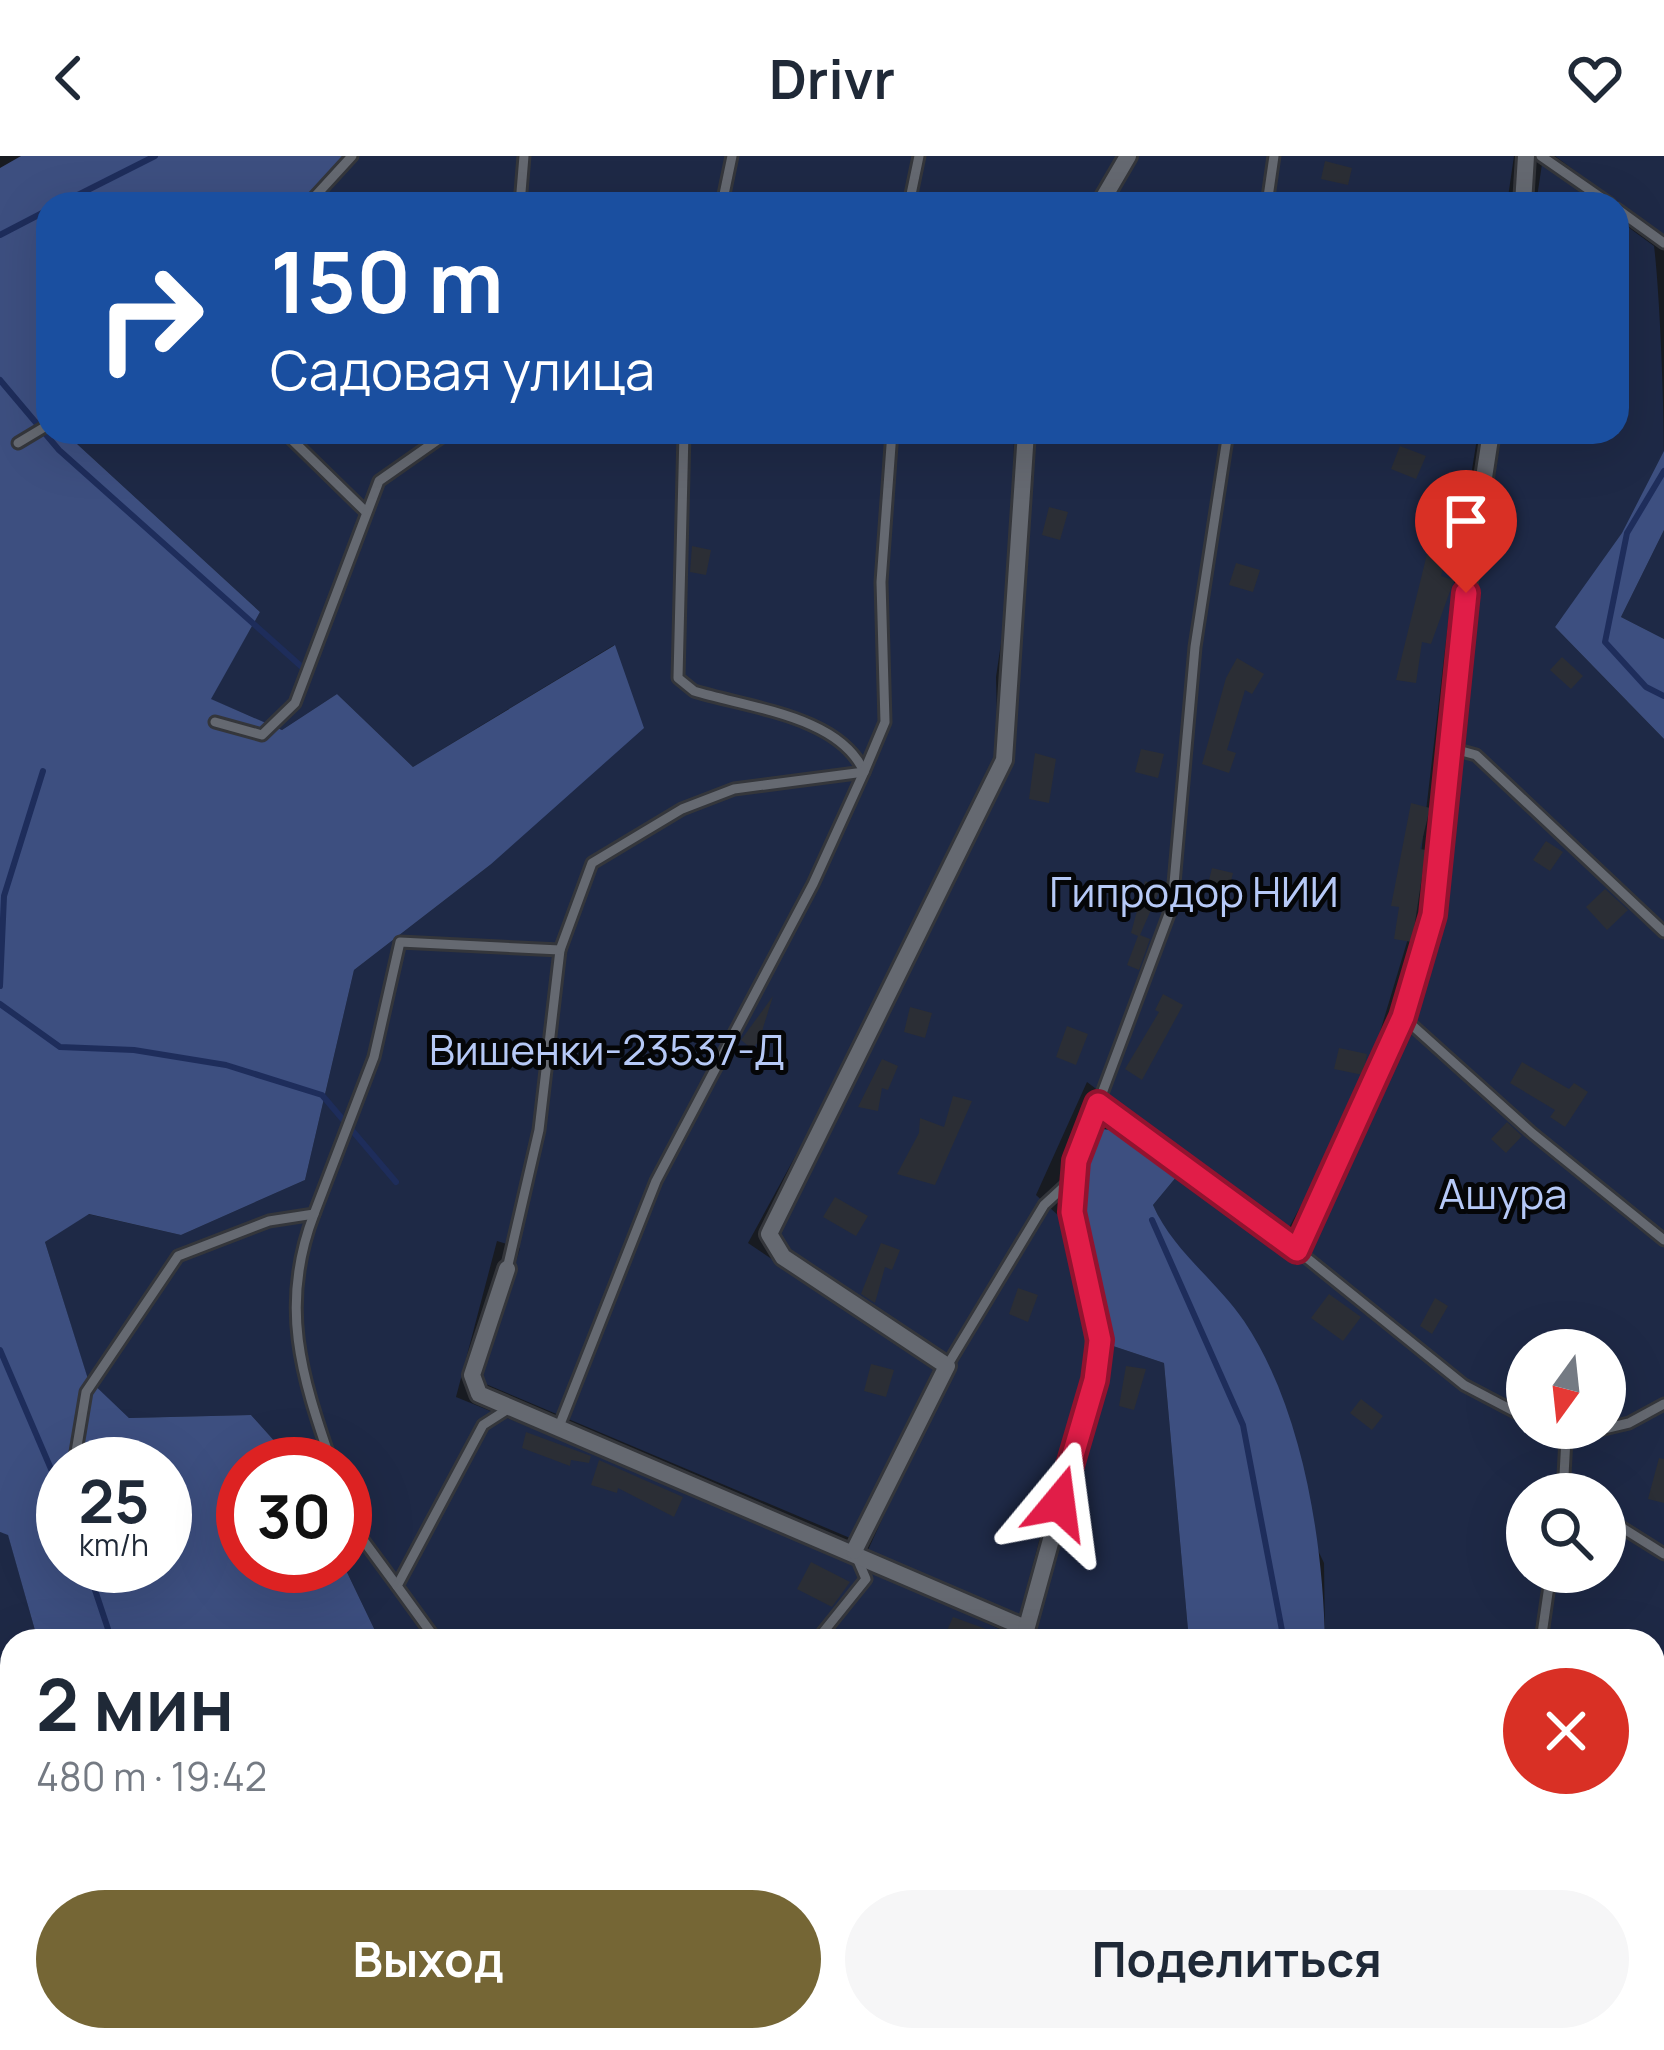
<!DOCTYPE html>
<html lang="ru">
<meta charset="utf-8">
<style>
:root{--surface:#fff;--page:#f6f6f7;--text:#1f2937;--muted:#747a83;--accent:#756635}
body{margin:0;font-family:Manrope,sans-serif;background:var(--page);color:var(--text);height:100vh;display:flex;flex-direction:column;font-size:45px;white-space:nowrap}
*{box-sizing:border-box;margin:0}
p{font-size:39px;color:var(--muted)}
.icon{flex:none;width:66px;height:66px;fill:none;stroke:currentColor;stroke-width:2;stroke-linecap:round;stroke-linejoin:round}
.map{position:relative;flex:1;overflow:hidden}
.sheet{position:absolute;left:0px;top:1473px;width:1665px;height:423px;display:flex;flex-direction:column;background:var(--surface);border-radius:36px 36px 0 0;box-shadow:0 12px 48px #0002}
.sheet>*{flex:none}
.top-card{position:absolute;left:36px;top:36px;width:1593px;height:252px;border-radius:36px;box-shadow:0 12px 48px #0002;background:#1a4fa0;color:#fff;overflow:hidden}
.needle{width:78px;rotate:195deg}
.fabs{position:absolute;left:1506px;top:1173px;display:grid;gap:24px}
.fabs a{display:grid;place-items:center;width:120px;height:120px;border-radius:50%;background:var(--surface);box-shadow:0 12px 48px #0002;font-size:60px}
.speed{position:absolute;left:36px;top:1281px;display:flex;gap:24px;font-size:60px;font-weight:700;text-align:center}
.speed>*{display:grid;place-content:center;width:156px;height:156px;border-radius:50%;background:var(--surface);box-shadow:0 12px 48px #0002;line-height:1}
.speed small{font-size:30px;font-weight:400}
.speed .limit{border:18px solid #d22;background:#fff;color:#111}
.pin{position:absolute;display:grid;place-items:center;width:102px;height:102px;color:#fff;margin:-123px -51px;border-radius:50% 50% 50% 0;rotate:-45deg;box-shadow:0 0 12px #0007}
.pin .icon{rotate:45deg}
.me{position:absolute;width:132px;margin:-66px;rotate:16deg;stroke-linejoin:round;filter:drop-shadow(0 0 9px #0008)}
.turn{display:flex;align-items:center;gap:42px;height:252px;padding:0 36px;font-size:54px}
.turn .icon{width:156px;height:156px;stroke-width:2.5}
.turn b{display:block;font-size:84px;line-height:102px}
.round{display:grid;place-items:center;flex:none;width:126px;height:126px;border-radius:63px;background:var(--page)}
.summary{display:flex;align-items:center;justify-content:space-between;height:204px;padding:0 36px}
h1{font-size:72px;font-weight:700;line-height:90px}
.cta{display:flex;gap:24px;margin-top:auto;padding:24px 36px}
.cta a{flex:1;height:138px;border-radius:72px;background:var(--accent);color:#fff;font-size:48px;font-weight:700;line-height:138px;text-align:center}
.cta a+a{background:var(--page);color:var(--text)}
header{display:flex;justify-content:space-between;align-items:center;height:156px;padding:0 36px;background:var(--surface);font-size:54px;font-weight:700}
.map>svg:first-child{display:block}
.green{fill:#1e2946;fill-rule:evenodd}
.forest{fill:#3d4f80;fill-rule:evenodd}
.lines{fill:none;stroke-linecap:round;stroke-linejoin:round}
.stream{stroke:#1e2d5b;stroke-width:6}
.building{fill:#2b2e35}
.lane-casing{stroke:#34363b;stroke-width:15}
.street-casing{stroke:#34363b;stroke-width:22}
.lane{stroke:#656971;stroke-width:9}
.street{stroke:#656971;stroke-width:16}
.route-casing{stroke:#92132f;stroke-width:30}
.route{stroke:#e11d48;stroke-width:21}
.labels{text-anchor:middle;dominant-baseline:central;stroke-width:10;stroke-linejoin:round;paint-order:stroke}
.park-label{font-size:42px;fill:#b6c9f7;stroke:#050608}
</style>
<header><svg class="icon" aria-label="back" viewBox="0 0 24 24"><path d="M15 5l-7 7 7 7"/></svg>Drivr<svg class="icon" aria-label="heart" viewBox="0 0 24 24"><path d="M12 20l-8-8c-3-5 5-10 8-4 3-6 11-1 8 4z"/></svg></header>
<div class="map">
<svg width="1664" height="1894" viewBox="0 0 1664 1894">
<rect width="100%" height="100%" fill="#181b21"/>
<!-- green -->
<g class="green">
<path d="M343,0H1121V2L1092,48H301Z"/>
<path d="M1132,0H1514L1507,48H1114Z"/>
<path d="M1555,0H1664V81Z"/>
<path d="M1542,8L1597,48H1536Z"/>
<path d="M1617,63L1654,90C1660,138 1664,251 1664,296C1649,351 1589,424 1555,471L1664,583V1894H577L572,1884H1653V1485H1325L1324,1407L1153,1049L1177,1020L1296,1109L1399,883L1437,764L1462,518L1502,276H1617ZM1527,1194H1605V1272H1527ZM1527,1338H1605V1416H1527Z"/>
<path d="M64,276H1014L1012,413L996,521L998,603L885,836L748,1087L934,1212L850,1382L481,1226L520,1092L497,1085L456,1241L843,1399L1014,1480L1034,1476L1110,1189L1164,1207L1189,1485H380L344,1410L345,1308H295L251,1259L129,1262L88,1224L45,1086L88,1058L181,1079L305,1024L354,814L490,709L614,489L413,611L337,538L282,574L210,543L260,456Z"/>
<path d="M1032,276H1478L1449,459L1413,766L1377,886L1335,987L1286,1077L1087,926L1036,1039L1060,1061L1091,1189L1019,1461L868,1394L955,1204C895,1168 816,1135 777,1075L1012,611L1013,515L1022,465Z"/>
<path d="M1664,374V483L1621,461Z"/>
<path d="M0,1376L8,1378L38,1485H12V1758L0,1755Z"/>
<path d="M0,1803L12,1808V1884H118L121,1894H0Z"/>
</g>
<!-- forest -->
<g class="forest">
<path d="M21,0H343L301,48H48V276H64L260,456L211,543L282,574L337,538L413,611L615,489L644,572L490,709L354,814L305,1024L181,1079L89,1058L45,1086L88,1223L129,1262L251,1259L295,1308H243V1410H344L380,1485H38L8,1379L0,1376V12ZM63,1308H165V1410H63Z"/>
<path d="M1664,295V374L1621,461L1664,483V583L1555,471L1622,377Z"/>
<path d="M1102,973L1121,975L1177,1020L1153,1049C1173,1095 1216,1124 1244,1165C1302,1251 1323,1384 1325,1485H1189L1164,1207L1110,1189C1095,1123 1058,1035 1102,973Z"/>
<path d="M118,1884H572L577,1894H121Z"/>
</g>
<g class="lines">
<!-- stream -->
<g class="stream">
<path d="M60,48L155,0"/>
<path d="M0,79L48,54"/>
<path d="M0,224L59,294L303,512"/>
<path d="M1664,315L1627,377L1605,486L1646,531L1664,540"/>
<path d="M0,830L4,740L43,615"/>
<path d="M0,848L60,891L134,894L226,909L322,939L396,1026"/>
<path d="M1152,1064L1243,1269L1284,1485"/>
<path d="M0,1194L63,1341"/>
<path d="M87,1410L112,1485"/>
<path d="M0,1757L12,1759"/>
<path d="M436,1884L446,1894"/>
<path d="M1258,1894L1266,1884"/>
</g>
</g>
<!-- building -->
<g class="building">
<path d="M1325,5L1352,12L1348,29L1321,23Z"/>
<path d="M1400,290L1426,300L1416,323L1391,313Z"/>
<path d="M1442,337L1463,344L1441,420L1454,424L1431,488L1422,486L1416,527L1396,524Z"/>
<path d="M1049,351L1068,356L1060,384L1042,379Z"/>
<path d="M692,390L711,394L706,419L690,416Z"/>
<path d="M1236,407L1260,414L1253,436L1229,429Z"/>
<path d="M1562,501L1583,520L1571,533L1550,514Z"/>
<path d="M1237,502L1264,518L1252,538L1245,534L1227,594L1236,597L1229,617L1202,608L1226,522Z"/>
<path d="M1141,593L1164,598L1158,622L1135,616Z"/>
<path d="M1035,597L1056,603L1049,647L1029,643Z"/>
<path d="M1411,647L1430,652L1420,693L1426,694L1412,786L1394,783L1399,751L1391,750Z"/>
<path d="M1546,685L1563,696L1550,715L1533,704Z"/>
<path d="M1212,712L1233,717L1228,737L1207,732Z"/>
<path d="M1145,725L1161,731L1140,779L1150,783L1139,814L1127,809L1138,780L1131,777Z"/>
<path d="M1605,733L1628,754L1607,774L1586,751Z"/>
<path d="M1163,838L1183,849L1142,924L1125,913L1159,856L1155,854Z"/>
<path d="M773,840L759,885L752,893L741,884Z"/>
<path d="M910,851L932,857L925,882L904,876Z"/>
<path d="M1067,870L1088,878L1076,909L1056,901Z"/>
<path d="M1339,892L1367,898L1363,919L1334,913Z"/>
<path d="M882,903L898,910L888,934L882,932L878,955L858,951Z"/>
<path d="M1522,906L1569,933L1574,927L1588,936L1565,971L1550,961L1555,954L1510,927Z"/>
<path d="M953,940L972,945L935,1029L897,1018L919,977L920,962L944,971Z"/>
<path d="M1507,966L1522,980L1506,997L1491,983Z"/>
<path d="M835,1041L868,1060L856,1080L823,1061Z"/>
<path d="M881,1087L900,1094L892,1114L885,1111L875,1147L861,1138Z"/>
<path d="M1018,1132L1038,1139L1028,1166L1009,1158Z"/>
<path d="M1329,1138L1361,1161L1343,1185L1311,1162Z"/>
<path d="M1435,1142L1448,1150L1432,1178L1420,1170Z"/>
<path d="M871,1208L894,1214L886,1241L864,1235Z"/>
<path d="M1126,1210L1146,1213L1134,1254L1119,1250Z"/>
<path d="M1361,1243L1383,1260L1372,1274L1350,1257Z"/>
<path d="M526,1276L591,1300L589,1307L571,1304L570,1310L522,1292Z"/>
<path d="M1659,1302L1664,1303V1347L1648,1343Z"/>
<path d="M599,1304L683,1341L674,1361L618,1332L617,1337L591,1329Z"/>
<path d="M811,1406L850,1426L832,1451L797,1433Z"/>
<path d="M953,1461L1011,1482V1485H965L946,1477Z"/>
</g>
<g class="lines">
<!-- lane casing -->
<g class="lane-casing">
<g id="lane">
<path d="M1541,0L1610,48"/>
<path d="M308,48L352,0"/>
<path d="M520,48L524,0"/>
<path d="M722,48L732,0"/>
<path d="M909,48L919,0"/>
<path d="M1267,48L1274,0"/>
<path d="M1617,53L1664,87"/>
<path d="M284,276L366,356"/>
<path d="M18,287L48,269"/>
<path d="M215,566L262,579L295,547L379,325L449,276"/>
<path d="M1447,591L1476,599L1664,776"/>
<path d="M1404,862L1532,977L1664,1084"/>
<path d="M1098,948L1172,750L1195,491L1228,276"/>
<path d="M314,1058C279,1149 301,1219 332,1308"/>
<path d="M1297,1094L1464,1229L1527,1262"/>
<path d="M507,1113L539,974L560,794"/>
<path d="M947,1210L1044,1049L1069,1026"/>
<path d="M1547,1272L1566,1282L1629,1267L1664,1248"/>
<path d="M558,1273L656,1025L813,728L864,616C840,560 749,552 694,535L678,522L684,276"/>
<path d="M74,1308L86,1236L178,1100L269,1065L314,1058L374,901L400,786L560,794L592,707L682,653L734,633L864,616L885,566L881,426L892,276"/>
<path d="M1563,1338L1566,1282"/>
<path d="M345,1344L355,1373L397,1430"/>
<path d="M1605,1361L1664,1398"/>
<path d="M437,1485L397,1430L483,1269L508,1253"/>
<path d="M816,1485L866,1423L857,1402"/>
<path d="M1541,1485L1551,1416"/>
<path d="M1653,1823L1664,1807"/>
<path d="M1451,1894L1453,1884"/>
<path d="M1632,1894L1634,1884"/>
</g>
</g>
<!-- street casing -->
<g class="street-casing">
<g id="street">
<path d="M1100,48L1128,0"/>
<path d="M1523,48L1526,0"/>
<path d="M507,1113L472,1219L479,1238L1023,1471"/>
<path d="M854,1395L947,1210L783,1101L769,1078L1004,604L1026,276"/>
<path d="M1023,1485L1095,1224C1102,1164 1077,1115 1072,1057C1068,1018 1084,983 1098,948L1297,1094L1403,861L1433,759L1460,478L1491,276"/>
<path d="M1043,1884V1894"/>
</g>
</g>
<!-- lane -->
<use href="#lane" class="lane"/>
<!-- street -->
<use href="#street" class="street"/>
</g>
<g class="lines">
<!-- route casing -->
<g class="route-casing">
<path id="route" d="M1059,1347L1095,1224L1100,1184L1072,1056L1076,1005L1098,948L1297,1094L1403,861L1433,759L1466,437"/>
</g>
<!-- route -->
<use href="#route" class="route"/>
</g>
<g class="labels">
<!-- park labels -->
<g class="park-label">
<text x="1194" y="735">Гипродор НИИ</text>
<text x="607" y="893">Вишенки-23537-Д</text>
<text x="1503" y="1037">Ашура</text>
</g>
</g>
</svg>
<div class="fabs">
<a><svg class="needle" viewBox="-14 -14 28 28"><path d="M0-13l5 13h-10z" fill="#e53935"/><path d="M0 13l5-13h-10z" fill="#747a83"/></svg></a>
<a><svg class="icon" aria-label="search" viewBox="0 0 24 24"><circle cx="10" cy="10" r="6"/><path d="M15 15l6 6"/></svg></a>
</div>
<div class="speed"><div>25<small>km/h</small></div><div class="limit">30</div></div>
<div class="pin" style="left:1466px;top:437px;background:#d93025"><svg class="icon" aria-label="arrive" viewBox="0 0 24 24"><path d="M6 21V4h12l-3 4 3 4H6"/></svg></div>
<svg class="me" style="left:1059px;top:1347px" viewBox="-20 -20 40 40"><path d="M0-17L14 15 0 8-14 15z" fill="#e11d48" stroke="#fff" stroke-width="4"/></svg>
<div class="top-card">
<div class="turn"><svg class="icon" aria-label="right" viewBox="0 0 24 24"><path d="M7 20v-9h11M14 6l5 5-5 5"/></svg><div><b>150 m</b>Садовая улица</div></div>
</div>
<section class="sheet">
<div class="summary"><div><h1>2 мин</h1><p>480 m · 19:42</p></div><a class="round" style="background:#d93025;color:#fff"><svg class="icon" aria-label="close" viewBox="0 0 24 24"><path d="M6 6l12 12M18 6L6 18"/></svg></a></div>
<div class="cta"><a>Выход</a><a>Поделиться</a></div>
</section>
</div>
